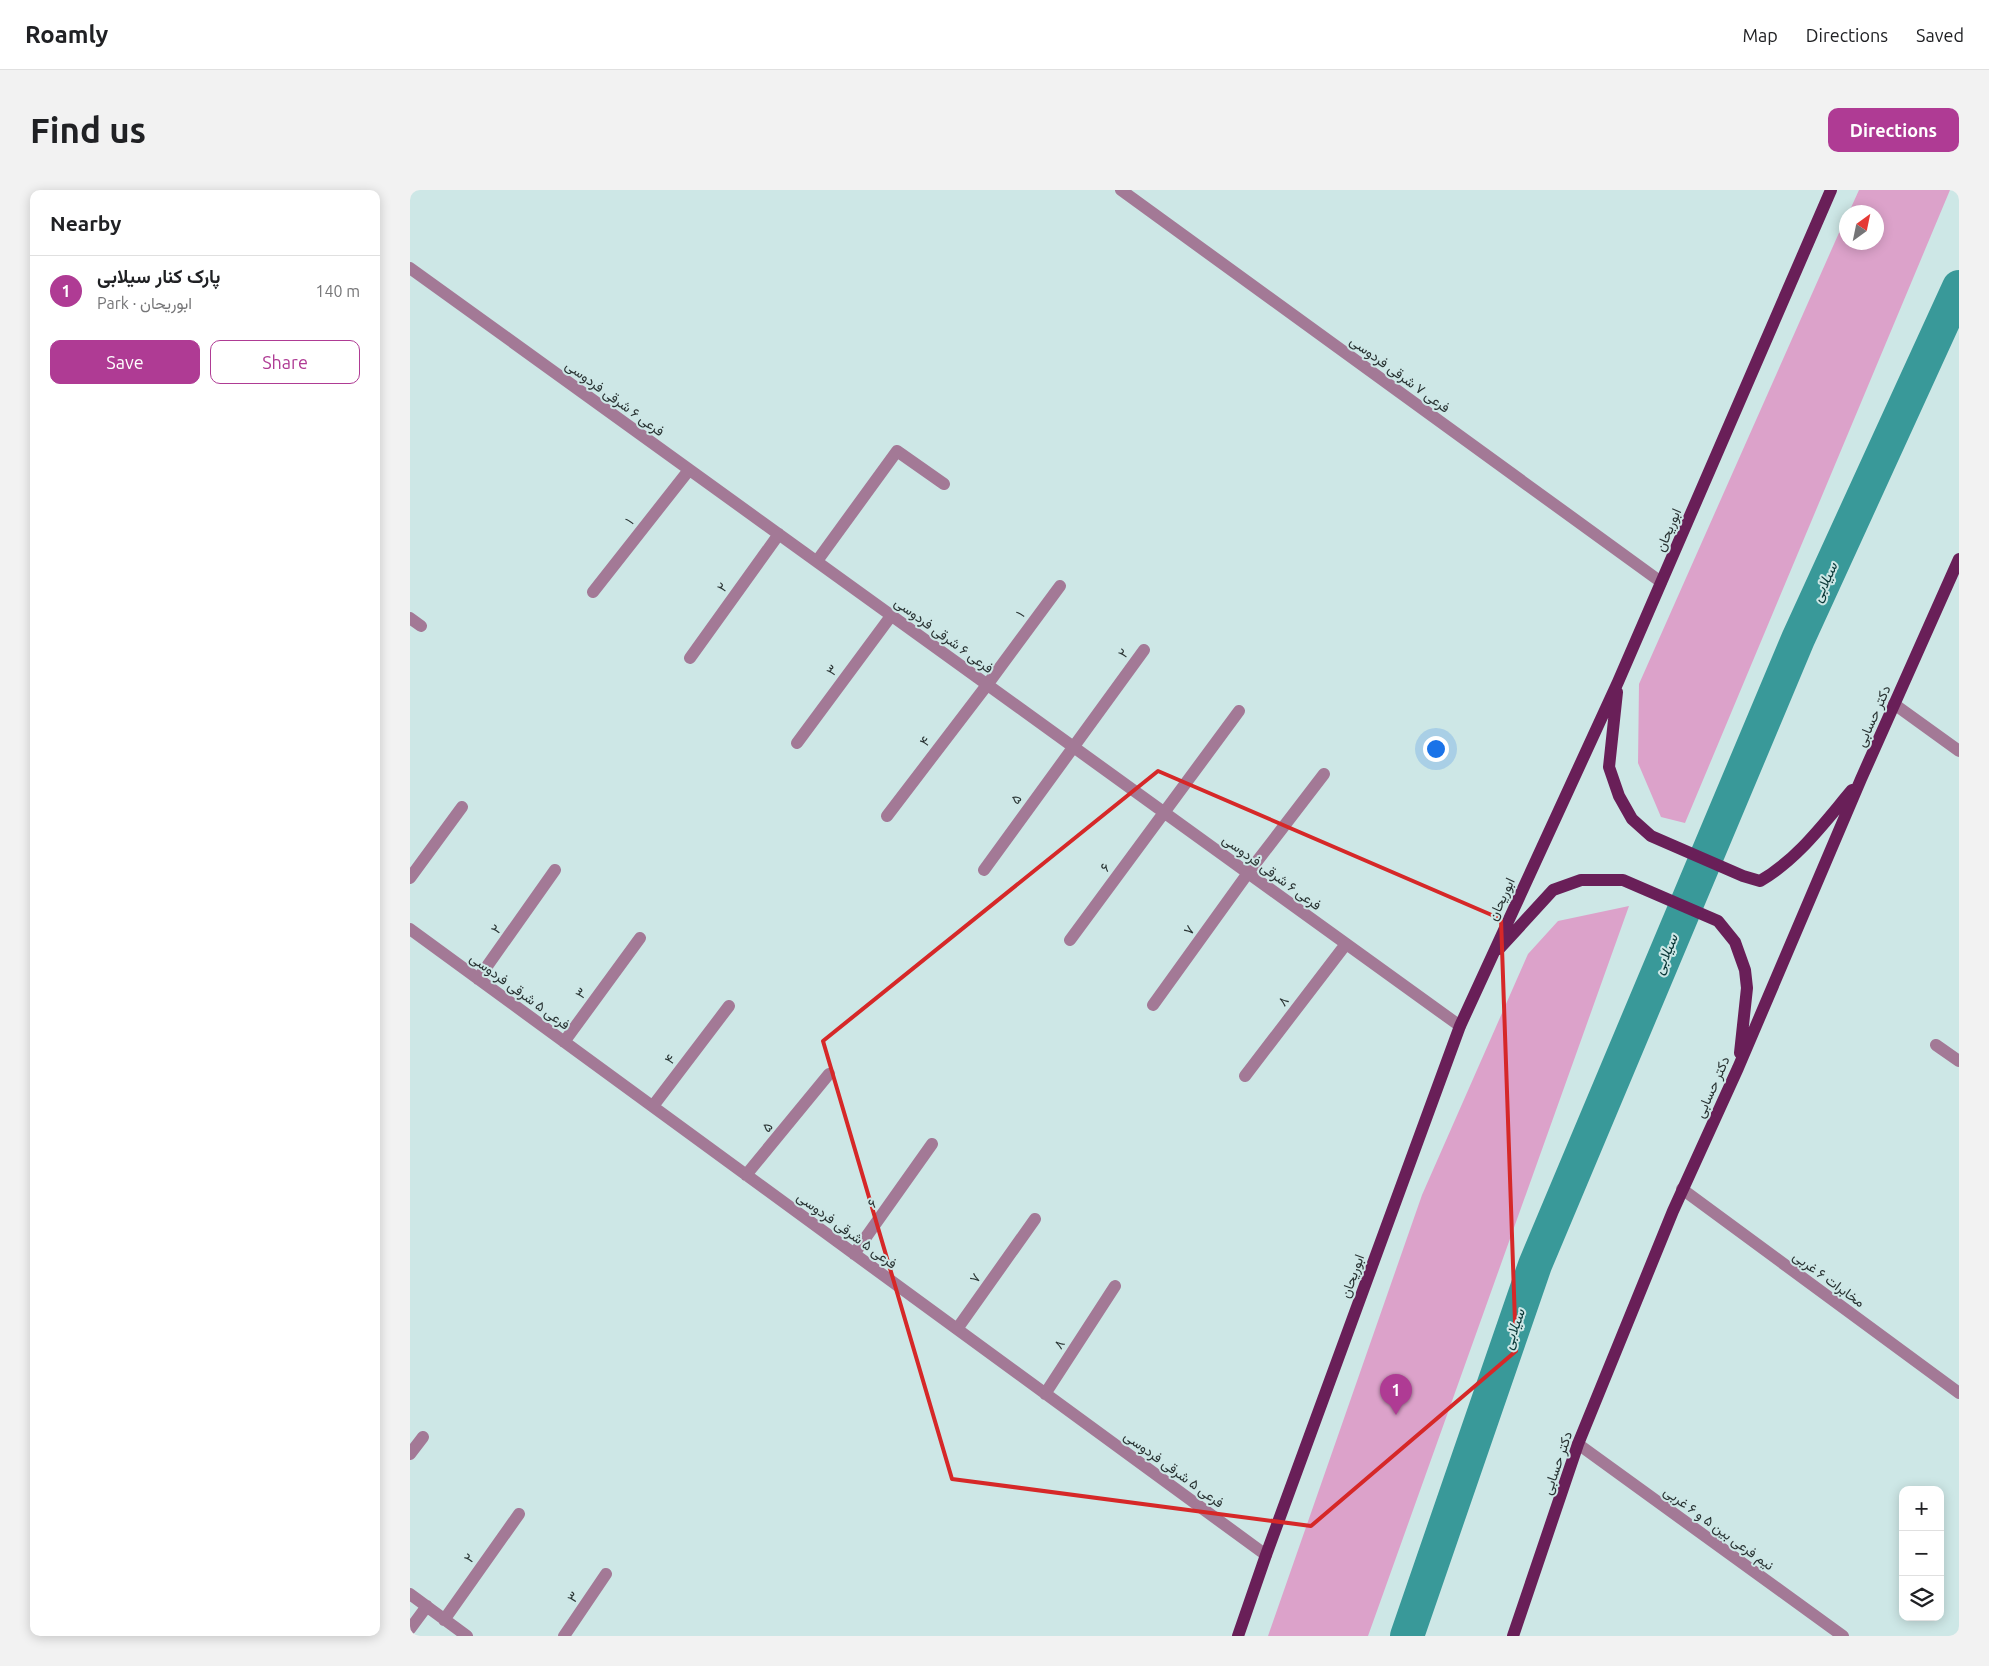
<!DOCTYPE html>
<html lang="en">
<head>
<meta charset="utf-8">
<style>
	body { margin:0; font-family:Ubuntu,Vazirmatn,sans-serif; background:#f2f2f2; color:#202124 }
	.controls { position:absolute; right:15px; bottom:15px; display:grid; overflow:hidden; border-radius:10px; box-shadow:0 2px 12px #0003 }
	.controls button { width:45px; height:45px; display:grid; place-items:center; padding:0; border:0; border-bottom:1px solid #e0e0e0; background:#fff; color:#202124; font:25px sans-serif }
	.compass { position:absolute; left:1429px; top:15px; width:45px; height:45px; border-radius:50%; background:#fff; box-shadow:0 2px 12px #0003; rotate:33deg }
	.you { position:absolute; left:1025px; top:558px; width:18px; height:18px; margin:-12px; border:4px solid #fff; border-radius:50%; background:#1a73e8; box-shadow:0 0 0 8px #1a73e833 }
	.badge { display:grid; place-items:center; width:32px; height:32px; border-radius:50%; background:#af3b94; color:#fff; font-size:16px; font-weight:700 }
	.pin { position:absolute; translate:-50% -41px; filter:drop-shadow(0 1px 2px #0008) }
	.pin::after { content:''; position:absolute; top:26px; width:18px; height:15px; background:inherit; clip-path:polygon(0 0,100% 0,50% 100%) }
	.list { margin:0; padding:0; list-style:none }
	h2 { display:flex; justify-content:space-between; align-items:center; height:65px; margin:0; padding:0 20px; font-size:21px }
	h2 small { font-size:16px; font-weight:400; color:#757577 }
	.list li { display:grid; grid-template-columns:32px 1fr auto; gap:15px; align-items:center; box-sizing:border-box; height:70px; padding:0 20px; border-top:1px solid #e0e0e0 }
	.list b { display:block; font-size:19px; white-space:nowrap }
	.list p { margin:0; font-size:16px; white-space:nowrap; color:#757577 }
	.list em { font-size:16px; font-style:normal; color:#757577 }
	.actions { display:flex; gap:10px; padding:15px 20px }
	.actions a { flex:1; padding:11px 0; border:1px solid #af3b94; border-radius:10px; text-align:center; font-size:18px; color:#af3b94 }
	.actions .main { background:#af3b94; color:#fff }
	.icon { flex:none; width:28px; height:28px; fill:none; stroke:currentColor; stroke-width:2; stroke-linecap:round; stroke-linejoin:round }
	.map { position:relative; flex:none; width:1549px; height:1446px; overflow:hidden; border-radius:10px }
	header { display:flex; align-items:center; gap:30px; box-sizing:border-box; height:70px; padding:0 25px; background:#fff; border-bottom:1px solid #e0e0e0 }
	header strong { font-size:24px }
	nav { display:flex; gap:28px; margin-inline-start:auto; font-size:18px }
	.intro { display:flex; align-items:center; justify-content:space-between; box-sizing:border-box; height:120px; padding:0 30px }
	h1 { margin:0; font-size:35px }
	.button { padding:12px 22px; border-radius:10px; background:#af3b94; color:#fff; font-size:18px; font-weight:700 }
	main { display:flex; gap:30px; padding:0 30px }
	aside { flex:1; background:#fff; border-radius:10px; box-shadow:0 2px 12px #0003 }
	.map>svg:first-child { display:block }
	.park { fill:#dca2ca }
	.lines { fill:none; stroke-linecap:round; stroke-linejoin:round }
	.canal { stroke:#399999; stroke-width:34 }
	.minor { stroke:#a37996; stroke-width:12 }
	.major { stroke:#691f58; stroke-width:12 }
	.marked { fill:none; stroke:#d62828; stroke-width:4; stroke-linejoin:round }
	.labels { text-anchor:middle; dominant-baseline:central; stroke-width:4; stroke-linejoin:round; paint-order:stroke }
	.street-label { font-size:14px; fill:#293333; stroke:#cde7e6 }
	.water-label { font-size:15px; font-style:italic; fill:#0a3737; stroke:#cde7e6 }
</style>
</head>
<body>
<header>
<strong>Roamly</strong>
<nav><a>Map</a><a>Directions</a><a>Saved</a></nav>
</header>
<div class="intro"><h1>Find us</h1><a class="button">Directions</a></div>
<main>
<aside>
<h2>Nearby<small></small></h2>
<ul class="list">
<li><span class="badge">1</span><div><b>پارک کنار سیلابی</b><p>Park · ابوریحان</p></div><em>140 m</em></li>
</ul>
<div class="actions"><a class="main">Save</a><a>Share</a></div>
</aside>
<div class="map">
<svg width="1549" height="1446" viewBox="0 0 1549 1446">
	<rect width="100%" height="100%" fill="#cde7e6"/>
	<path class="park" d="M1449,0h91l-265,633 -24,-6 -23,-54 1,-79 207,-467v25h30v-30h-27z
		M1219,716l-261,730h-100l154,-441 106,-241 30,-33z"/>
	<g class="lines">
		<path class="canal" d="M997,1446l128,-371 263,-626 161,-352"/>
		<path class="minor" d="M711,0l540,392
			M0,78l1050,758
			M407,371l80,-110 47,33
			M183,402l96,-122
			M0,428l11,8
			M280,468l89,-124
			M1484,514l65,47
			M387,553l94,-127
			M477,626l100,-131 73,-99
			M574,680l160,-220
			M0,688l52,-71
			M0,739l856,626
			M660,750l169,-229
			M68,789l77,-109
			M743,815l95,-132 76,-99
			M154,852l76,-104
			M1526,855l23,16
			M835,886l101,-132
			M243,916l76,-100
			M336,985l83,-101
			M1272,999l277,204
			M444,1064l78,-110
			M547,1139l78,-110
			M635,1204l70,-108
			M1168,1254l265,192
			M0,1264l13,-17
			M0,1404l57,42
			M34,1430l75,-106
			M0,1439l17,-23
			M154,1446l42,-62"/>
		<path class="major" d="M1207,502l-8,75 10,29 13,23 19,17 92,40 17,5c38,-22 64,-58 92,-91
			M1089,759l54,-59 28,-10h42l95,41 17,21 10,28 2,18 -7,65
			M828,1446l28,-81 194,-529 158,-344 213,-492
			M1103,1446l65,-192 95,-233 65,-143 123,-289 98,-220"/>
	</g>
	<path class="marked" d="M748,581l343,148 15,432 -205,175 -359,-47 -129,-438z"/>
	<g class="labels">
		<g class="street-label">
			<text transform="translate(990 184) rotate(36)">فرعی ۷ شرقی فردوسی</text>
			<text transform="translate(205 208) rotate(36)">فرعی ۶ شرقی فردوسی</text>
			<text transform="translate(219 331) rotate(-52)">۱</text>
			<text transform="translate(1258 340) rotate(-67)">ابوریحان</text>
			<text transform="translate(312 397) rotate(-54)">۲</text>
			<text transform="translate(610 424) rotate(-54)">۱</text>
			<text transform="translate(534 445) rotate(36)">فرعی ۶ شرقی فردوسی</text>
			<text transform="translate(713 463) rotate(-54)">۲</text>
			<text transform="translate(422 480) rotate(-54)">۳</text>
			<text transform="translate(1463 526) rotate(-66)">دکتر حسابی</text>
			<text transform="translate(515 551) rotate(-53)">۴</text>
			<text transform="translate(606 609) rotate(-54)">۵</text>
			<text transform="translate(695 677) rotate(-54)">۶</text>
			<text transform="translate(862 682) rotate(36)">فرعی ۶ شرقی فردوسی</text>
			<text transform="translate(1091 709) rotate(-65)">ابوریحان</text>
			<text transform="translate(86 739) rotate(-55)">۲</text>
			<text transform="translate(779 740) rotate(-54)">۷</text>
			<text transform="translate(110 801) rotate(36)">فرعی ۵ شرقی فردوسی</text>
			<text transform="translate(171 803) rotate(-54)">۳</text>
			<text transform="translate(873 811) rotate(-53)">۸</text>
			<text transform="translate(260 869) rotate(-53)">۴</text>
			<text transform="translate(1302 897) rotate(-66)">دکتر حسابی</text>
			<text transform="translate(357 937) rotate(-50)">۵</text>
			<text transform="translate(462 1013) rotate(-55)">۶</text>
			<text transform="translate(437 1040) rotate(36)">فرعی ۵ شرقی فردوسی</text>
			<text transform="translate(942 1086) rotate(-70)">ابوریحان</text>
			<text transform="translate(565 1088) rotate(-55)">۷</text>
			<text transform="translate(1419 1089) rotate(36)">مخابرات ۶ غربی</text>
			<text transform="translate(649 1154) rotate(-57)">۸</text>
			<text transform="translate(1147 1273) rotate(-71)">دکتر حسابی</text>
			<text transform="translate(764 1279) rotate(36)">فرعی ۵ شرقی فردوسی</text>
			<text transform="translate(1309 1338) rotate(36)">نیم فرعی بین ۵ و ۶ غربی</text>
			<text transform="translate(59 1368) rotate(-55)">۲</text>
			<text transform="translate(163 1407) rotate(-56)">۳</text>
		</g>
		<g class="water-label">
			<text transform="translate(1414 392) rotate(-65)">سیلابی</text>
			<text transform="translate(1255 764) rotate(-67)">سیلابی</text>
			<text transform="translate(1103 1139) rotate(-71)">سیلابی</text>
		</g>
	</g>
</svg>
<div class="controls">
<button>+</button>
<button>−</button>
<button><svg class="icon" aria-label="layers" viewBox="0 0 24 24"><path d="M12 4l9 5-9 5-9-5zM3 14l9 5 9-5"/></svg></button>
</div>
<svg class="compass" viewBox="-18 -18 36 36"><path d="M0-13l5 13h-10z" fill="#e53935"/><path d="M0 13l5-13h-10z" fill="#757577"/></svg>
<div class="you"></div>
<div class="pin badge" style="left:986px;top:1225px">1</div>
</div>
</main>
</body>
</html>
